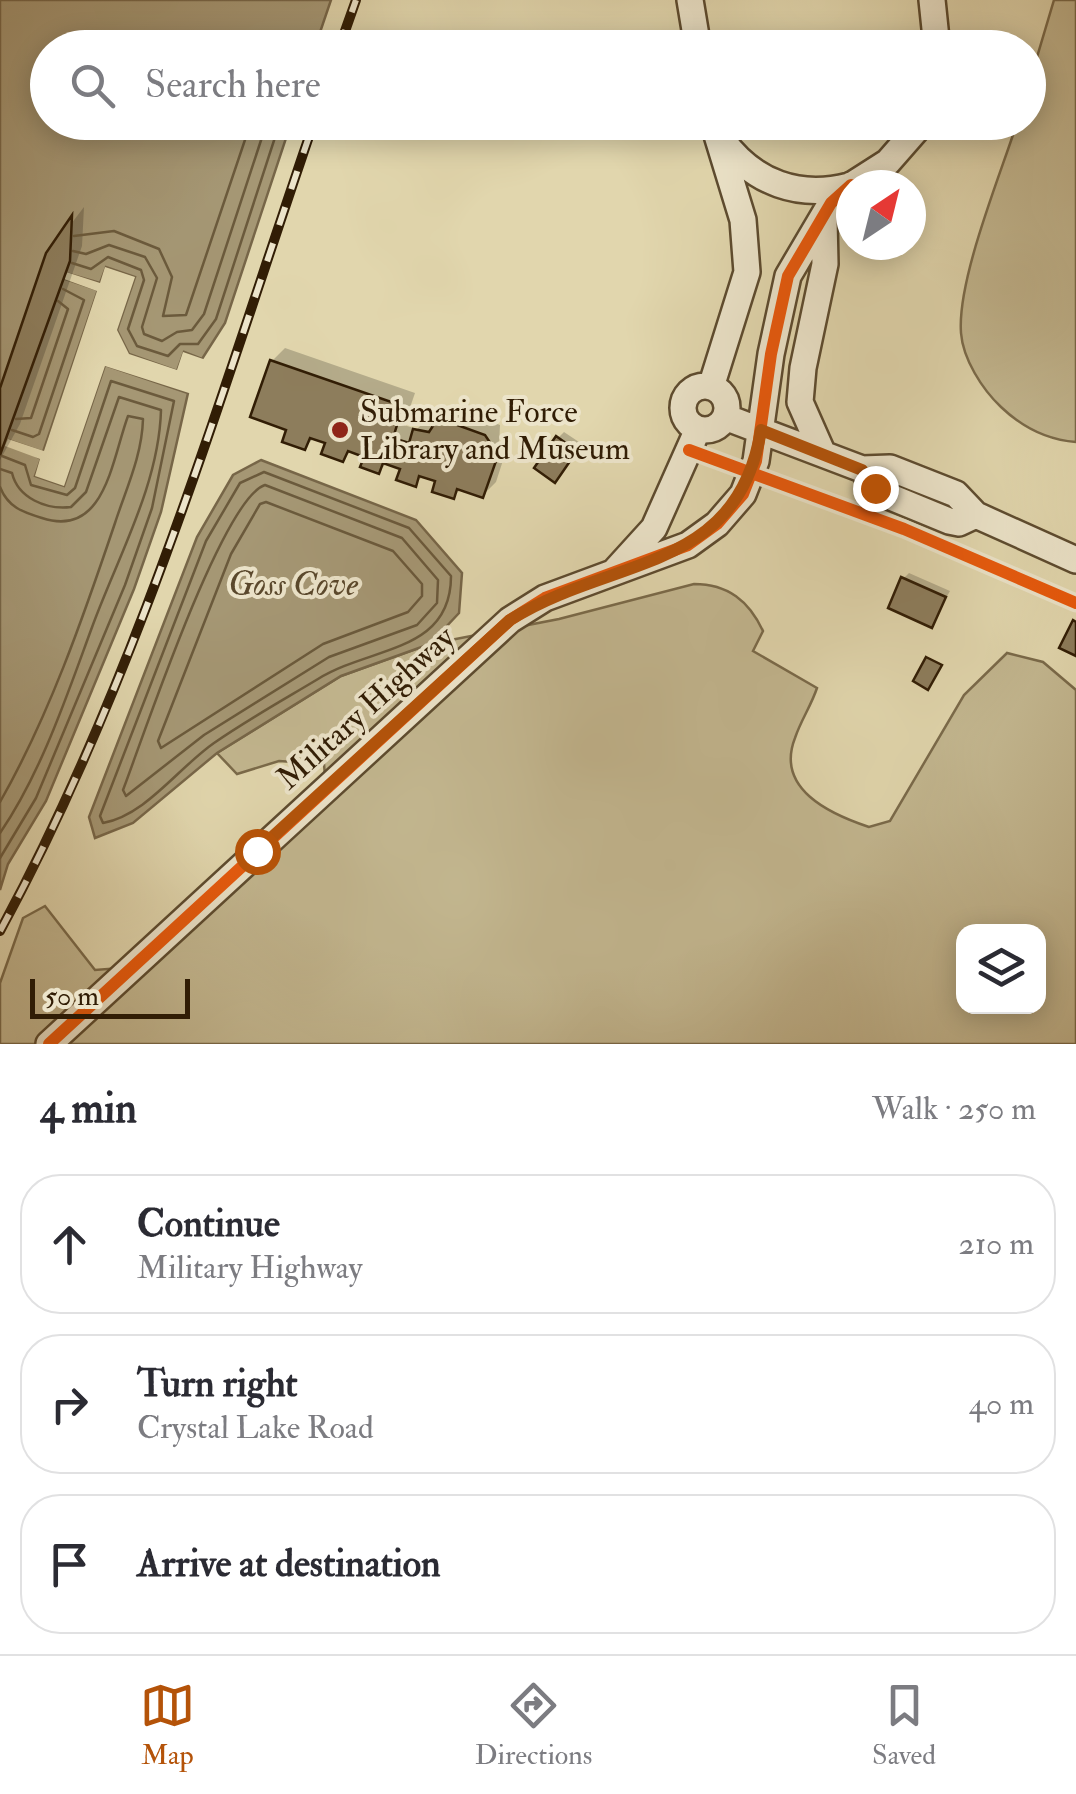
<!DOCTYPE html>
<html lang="en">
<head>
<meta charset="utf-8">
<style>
	body { margin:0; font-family:"IM FELL Double Pica",serif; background:#f2f2f3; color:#2b2b33 }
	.controls { position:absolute; right:30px; bottom:30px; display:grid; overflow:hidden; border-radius:20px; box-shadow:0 5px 25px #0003 }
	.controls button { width:90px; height:90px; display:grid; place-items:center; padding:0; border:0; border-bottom:2px solid #e1e1e2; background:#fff; color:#2b2b33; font:50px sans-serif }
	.compass { position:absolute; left:836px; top:170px; width:90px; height:90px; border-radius:50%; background:#fff; box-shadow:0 5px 25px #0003; rotate:35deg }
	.scale { position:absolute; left:30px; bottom:25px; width:160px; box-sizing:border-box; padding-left:10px; border:5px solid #311d05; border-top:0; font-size:28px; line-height:35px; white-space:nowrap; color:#311d05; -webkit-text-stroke:8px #ece4ca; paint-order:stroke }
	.stop { position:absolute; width:30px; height:30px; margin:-22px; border:8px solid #b45309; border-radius:50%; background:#fff }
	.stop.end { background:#b45309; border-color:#fff; box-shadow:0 2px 10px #0008 }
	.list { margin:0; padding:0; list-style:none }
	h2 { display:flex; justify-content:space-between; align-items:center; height:130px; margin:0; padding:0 40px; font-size:42px }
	h2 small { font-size:32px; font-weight:400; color:#7c7c81 }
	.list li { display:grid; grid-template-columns:65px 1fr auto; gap:30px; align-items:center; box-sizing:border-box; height:140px; margin:0 20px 20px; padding:0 20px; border:2px solid #e1e1e2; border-radius:40px }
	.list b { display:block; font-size:38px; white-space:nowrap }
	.list p { margin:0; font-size:32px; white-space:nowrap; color:#7c7c81 }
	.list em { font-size:32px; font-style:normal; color:#7c7c81 }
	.icon { flex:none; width:55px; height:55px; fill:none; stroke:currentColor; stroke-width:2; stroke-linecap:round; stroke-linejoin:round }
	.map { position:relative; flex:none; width:1076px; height:1044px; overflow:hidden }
	.search { position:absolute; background:#fff; box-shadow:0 5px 25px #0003; left:30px; right:30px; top:30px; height:110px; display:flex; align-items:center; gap:25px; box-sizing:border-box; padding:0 35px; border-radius:55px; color:#7c7c81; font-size:38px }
	.sheet { height:610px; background:#fff }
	nav { display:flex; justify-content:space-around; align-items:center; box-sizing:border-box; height:140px; border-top:2px solid #e1e1e2; background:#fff; font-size:28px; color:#7c7c81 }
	nav a { display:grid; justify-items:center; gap:5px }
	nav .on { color:#b45309 }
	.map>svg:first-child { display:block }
	.green { fill:#c3b790; stroke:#7a6a4a; stroke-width:2.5; fill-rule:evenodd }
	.water { fill:#a59774; stroke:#776648; stroke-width:2.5 }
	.pier { fill:#e1d6ad }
	.shadow { fill:#0003 }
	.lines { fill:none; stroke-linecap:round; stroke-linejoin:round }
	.shore { stroke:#6b5a3c; stroke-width:2.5 }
	.building { fill:#8d7d5c; stroke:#311d05; stroke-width:2.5 }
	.minor-casing { stroke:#5d4b2f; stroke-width:30 }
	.minor { stroke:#ece4ca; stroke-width:25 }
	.rail-casing { stroke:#311d05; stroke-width:10 }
	.rail { stroke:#ece4ca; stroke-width:6; stroke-dasharray:19; stroke-linecap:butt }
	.cycleway-casing { stroke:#ece4ca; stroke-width:19 }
	.cycleway { stroke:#e8590c; stroke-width:12 }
	.route { stroke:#b45309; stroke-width:12 }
	.poi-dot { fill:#8f2418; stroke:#ece4ca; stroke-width:4 }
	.labels { text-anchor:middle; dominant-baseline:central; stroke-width:8; stroke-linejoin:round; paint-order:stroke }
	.poi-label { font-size:32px; fill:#311d05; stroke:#ece4ca; text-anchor:start }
	.street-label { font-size:32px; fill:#311d05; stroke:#ece4ca }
	.water-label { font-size:35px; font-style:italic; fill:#5a482c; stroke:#ece4ca }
</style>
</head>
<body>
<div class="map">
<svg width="1076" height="1044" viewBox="0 0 1076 1044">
	<rect width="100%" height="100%" fill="#e1d6ad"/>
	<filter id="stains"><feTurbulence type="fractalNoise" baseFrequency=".002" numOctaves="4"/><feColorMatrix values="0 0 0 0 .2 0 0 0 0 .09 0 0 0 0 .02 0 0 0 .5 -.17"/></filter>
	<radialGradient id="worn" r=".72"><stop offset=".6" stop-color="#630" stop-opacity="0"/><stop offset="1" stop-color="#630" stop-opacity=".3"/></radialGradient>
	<path class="green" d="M1054,0h22v442c-29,-2 -54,-15 -75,-35 -19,-18 -38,-48 -40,-74 -4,-53 39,-157 56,-210l11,-1 1,-38z
		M694,584c34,0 55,17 69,47l-10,20 64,37c-6,18 -16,32 -22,50 -20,51 35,76 74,89l21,-6 74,-126 43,-42 36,9 33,28v354h-1076v-61l23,-65 22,-12 50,64 52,-4 180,-164 -3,-38 -45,-3 -42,13 -20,-21 124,-77 89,-32 129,-25zM964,932h74v74h-74z"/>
	<path class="water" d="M0,0h331l-16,47 -267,1v74l243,1 -66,200 -23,36 -18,-7 -7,19 -48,-17 -12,-24 18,-53 -29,-10 -6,16 -34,-10 -1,6 33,11 -55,162 -35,-12 33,19 -6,17 29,10 41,-121 83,28 -27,119 -27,77 -88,212 -38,63 -8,26z
		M261,460l155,60 46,53 -3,40 -29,31 -89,32 -124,77 -84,70 -38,15 -6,-21 108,-280 36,-62z"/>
	<path class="pier" d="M105,267l30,10 -18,53 12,24 48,16 6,-18 23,8 -4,4 -15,-5 -10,17 -52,-18 -13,-28 17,-50 -21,-7 -67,200 20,7 42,-119 86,28 3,5 -87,-28 -41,120 -29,-10 5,-17 -35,-13 3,-7 36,12 53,-160 -33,-12 2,-7 34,11z"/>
	<path class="shadow" d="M84,207l-2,39 -62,178 -20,36v-64l48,-142z
		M285,348l130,45 -11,32 13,4 12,-12h13l11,-11 47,19 -1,20 8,3 -11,34 -13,13 -21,-7 -9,9 -15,-18 -14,-4 -9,9 -12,-17 -15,-5 -9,9 -12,-16 -15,-5 -9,9 -15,-17 -13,-5 -10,10 -16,-19 -17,-67z
		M564,432l18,12 -21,30 -3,-36z
		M909,573l41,18 -19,34 -28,-46z"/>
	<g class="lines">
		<path class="shore" d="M74,236l40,-5 45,18 13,28 -9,39 23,-1 65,-193
			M73,251l13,3 23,-9 36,12 12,21 -15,49 2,7 18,7 15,-9 15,-2 12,-16 63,-192
			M72,263l19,6 17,-12 33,13 3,10 -16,49 9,17 31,10 12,-12h18l18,-25 64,-197
			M16,419l15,-1 37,-109 -10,-8
			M12,430l21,7 6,-3 45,-134 -21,-11
			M0,469l12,4c6,25 34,37 59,34l15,-15 33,-95 42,13c-2,76 -45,150 -70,220 -25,68 -50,143 -91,203
			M264,472l145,56 42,48c0,77 -80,70 -133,103 -35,21 -71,41 -104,64 -36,25 -68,72 -111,80l-3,-7 106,-275 34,-58z
			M265,485l137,53 36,42 -1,23 -20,22 -88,32 -125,78 -78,61 -3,-6c20,-52 99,-291 142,-305z
			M0,487c8,20 22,25 42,31 63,21 70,-59 86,-102l15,3c-1,37 -17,70 -28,104 -32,95 -66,193 -115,279
			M266,502l127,49 29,33v12l-14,16 -85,32 -162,104 -3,-7 73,-187 29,-50z
			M0,858l36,-60 89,-213 27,-77 22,-107 -63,-20 -36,107 -8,7 -36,-10 -6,-20 -23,-9"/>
	</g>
	<path class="building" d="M72,215l-2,46 -70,194v-67l46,-135z
		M855,245h40l-3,11z
		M270,360l133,46 -10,32 16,5 4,-14 16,3 9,-14 47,17 6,9 -4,14 9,3 -13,37 -26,-9 -3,10 -22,-7 3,-11 -16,-5 -3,11 -20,-7 4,-11 -17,-6 -4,11 -19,-7 4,-10 -16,-6 -5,11 -22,-8 4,-11 -15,-5 -5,12 -23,-8 4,-12 -36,-13z
		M556,436l21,15 -22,32 -21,-15z
		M901,577l45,20 -14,31 -44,-20z
		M1073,620l3,2v34l-17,-8z
		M926,657l16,8 -14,25 -15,-9z"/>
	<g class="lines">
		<defs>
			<path id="minor" d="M690,0l8,48
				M932,0l5,48
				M723,141c31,42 76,58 126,45
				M852,185l36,-23 35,-40
				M683 408a22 22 0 1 1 44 0a22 22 0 1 1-44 0Z
				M711,387l36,-115 -4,-52 -30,-98
				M725,417l137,52 28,-1 66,26 20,21 100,45
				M823,454l-23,-52 3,-34 22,-104 -1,-45
				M862,469l19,24 68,28 10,2 17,-8
				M614,572l40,-44 44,-99
				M49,1044l461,-424 35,-22 143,-53 29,-21 26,-30 13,-33 15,-107 17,-78 43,-73 20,-18"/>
		</defs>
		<use href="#minor" class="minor-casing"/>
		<use href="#minor" class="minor"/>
		<defs>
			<path id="rail" d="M339,48l17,-48
				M0,931c138,-254 220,-535 314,-809"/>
		</defs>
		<use href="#rail" class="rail-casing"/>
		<use href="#rail" class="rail"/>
		<defs>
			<path id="cycleway" d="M689,450l215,79 172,74
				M49,1044l461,-424 35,-22 143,-53 29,-21 26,-30 13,-33 15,-107 17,-78 43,-73 20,-18"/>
		</defs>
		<use href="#cycleway" class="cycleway-casing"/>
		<use href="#cycleway" class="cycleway"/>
	</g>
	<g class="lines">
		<path class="route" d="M257,851l253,-231c101,-64 228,-46 251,-190l101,40 13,18"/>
	</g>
	<circle class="poi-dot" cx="340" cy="430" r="10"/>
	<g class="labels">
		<g class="poi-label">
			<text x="360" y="412">Submarine Force<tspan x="360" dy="37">Library and Museum</tspan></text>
		</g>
		<g class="street-label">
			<text transform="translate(366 708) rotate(-42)">Military Highway</text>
		</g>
		<g class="water-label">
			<text x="293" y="584">Goss Cove</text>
		</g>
	</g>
	<rect width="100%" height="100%" filter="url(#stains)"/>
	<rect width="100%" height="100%" fill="url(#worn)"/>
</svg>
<div class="controls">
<button><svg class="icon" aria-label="layers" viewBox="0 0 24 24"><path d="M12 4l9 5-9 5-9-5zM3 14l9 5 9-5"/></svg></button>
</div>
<svg class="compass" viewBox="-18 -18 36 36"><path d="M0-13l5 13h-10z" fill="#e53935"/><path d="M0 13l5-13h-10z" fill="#7c7c81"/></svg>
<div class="scale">50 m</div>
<div class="stop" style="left:257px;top:851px"></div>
<div class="stop end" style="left:875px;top:488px"></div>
<div class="search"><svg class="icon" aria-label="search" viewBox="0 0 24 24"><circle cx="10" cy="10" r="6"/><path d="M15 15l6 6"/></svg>Search here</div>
</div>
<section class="sheet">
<h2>4 min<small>Walk · 250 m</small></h2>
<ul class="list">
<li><svg class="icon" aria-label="ahead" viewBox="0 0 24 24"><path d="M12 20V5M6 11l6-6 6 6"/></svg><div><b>Continue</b><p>Military Highway</p></div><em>210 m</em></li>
<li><svg class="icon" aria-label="right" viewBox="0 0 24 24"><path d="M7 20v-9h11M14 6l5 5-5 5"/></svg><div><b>Turn right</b><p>Crystal Lake Road</p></div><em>40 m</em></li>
<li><svg class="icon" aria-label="arrive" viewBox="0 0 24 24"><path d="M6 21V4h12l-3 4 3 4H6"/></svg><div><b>Arrive at destination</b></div></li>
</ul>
</section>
<nav>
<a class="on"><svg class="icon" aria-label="map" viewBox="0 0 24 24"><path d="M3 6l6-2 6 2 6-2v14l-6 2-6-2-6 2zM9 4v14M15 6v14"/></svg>Map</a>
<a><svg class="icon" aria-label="directions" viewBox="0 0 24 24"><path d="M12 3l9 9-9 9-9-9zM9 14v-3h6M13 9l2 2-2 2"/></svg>Directions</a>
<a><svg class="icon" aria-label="saved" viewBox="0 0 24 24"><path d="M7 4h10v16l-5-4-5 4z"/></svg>Saved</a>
</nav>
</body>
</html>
